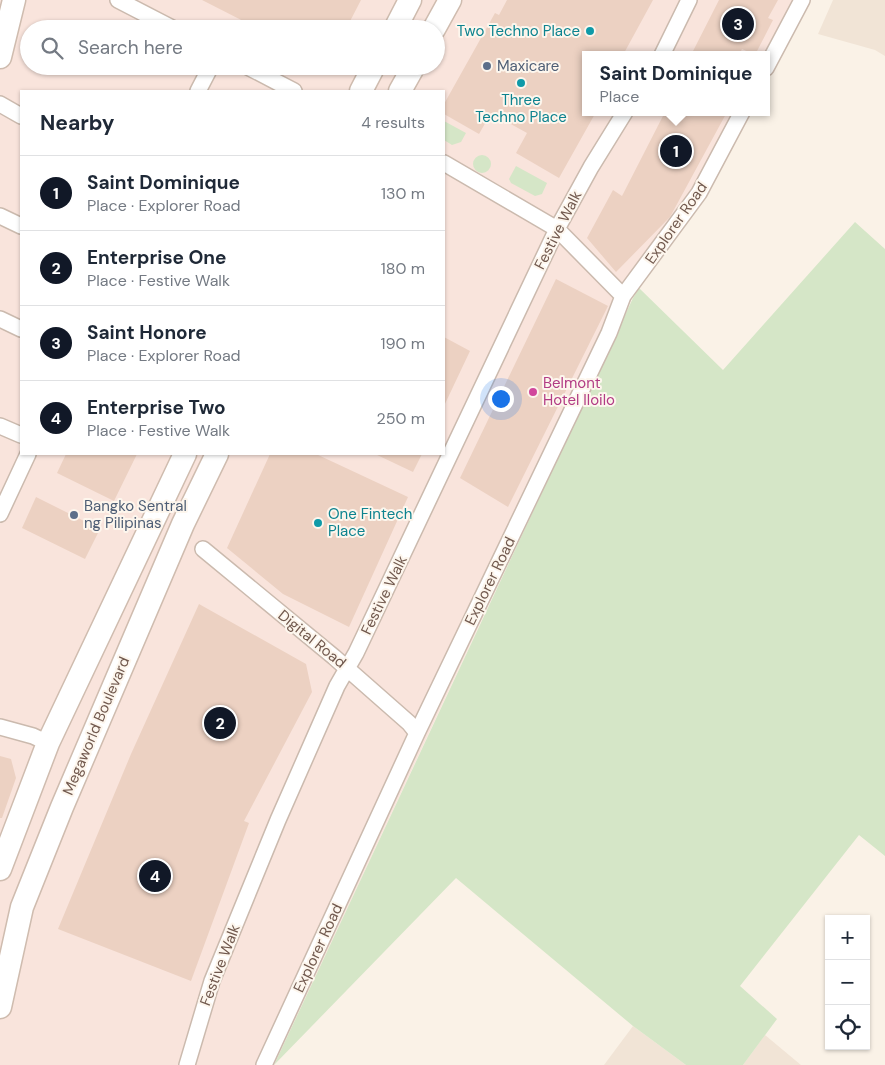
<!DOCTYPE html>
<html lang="en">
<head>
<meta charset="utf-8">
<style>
	body { margin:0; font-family:"DM Sans",sans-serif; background:#f6f6f7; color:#1f2937 }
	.controls { position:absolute; right:15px; bottom:15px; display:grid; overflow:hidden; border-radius:0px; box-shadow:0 1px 4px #0004 }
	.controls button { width:45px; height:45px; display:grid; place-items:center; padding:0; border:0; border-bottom:1px solid #e0e1e3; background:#fff; color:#1f2937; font:25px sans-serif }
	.you { position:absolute; left:500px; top:398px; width:18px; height:18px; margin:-12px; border:4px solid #fff; border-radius:50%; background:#1a73e8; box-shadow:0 0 0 8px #1a73e833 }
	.badge { display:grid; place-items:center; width:32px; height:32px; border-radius:50%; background:#111827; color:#fff; font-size:16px; font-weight:700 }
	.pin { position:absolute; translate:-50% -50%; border:2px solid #fff; box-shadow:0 1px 5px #0006 }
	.popup { position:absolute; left:582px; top:51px; width:188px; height:65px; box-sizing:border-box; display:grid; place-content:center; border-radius:0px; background:#fff; filter:drop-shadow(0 1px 4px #0005); font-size:16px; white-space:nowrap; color:#747a83 }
	.popup b { font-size:19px; color:#1f2937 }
	.popup::after { content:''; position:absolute; left:50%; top:100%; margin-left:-10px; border:10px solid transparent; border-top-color:#fff }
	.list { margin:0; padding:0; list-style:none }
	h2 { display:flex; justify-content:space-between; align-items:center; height:65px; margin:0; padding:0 20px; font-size:21px }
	h2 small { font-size:16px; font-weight:400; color:#747a83 }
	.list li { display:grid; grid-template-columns:32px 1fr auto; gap:15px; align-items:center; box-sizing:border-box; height:75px; padding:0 20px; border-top:1px solid #e0e1e3 }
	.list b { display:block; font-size:19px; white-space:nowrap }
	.list p { margin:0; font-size:16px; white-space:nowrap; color:#747a83 }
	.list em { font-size:16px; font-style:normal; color:#747a83 }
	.icon { flex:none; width:28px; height:28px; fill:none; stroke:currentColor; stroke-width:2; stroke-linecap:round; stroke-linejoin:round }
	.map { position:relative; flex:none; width:885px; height:1065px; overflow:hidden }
	.search { position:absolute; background:#fff; box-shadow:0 1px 4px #0004; left:20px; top:20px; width:425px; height:55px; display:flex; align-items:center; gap:12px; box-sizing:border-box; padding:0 18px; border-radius:28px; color:#747a83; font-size:19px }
	.panel { position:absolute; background:#fff; box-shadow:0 1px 4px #0004; left:20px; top:90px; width:425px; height:365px; border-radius:0px }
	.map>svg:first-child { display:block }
	.residential { fill:#f1e4d6 }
	.commercial { fill:#f9e4dc; fill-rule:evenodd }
	.green { fill:#d5e6c7 }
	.building { fill:#ecd1c2 }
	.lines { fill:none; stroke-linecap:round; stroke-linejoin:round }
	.street-casing { stroke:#cbbaae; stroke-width:18 }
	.secondary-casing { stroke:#cfbcaf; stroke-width:25 }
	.street { stroke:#fff; stroke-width:15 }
	.secondary { stroke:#fff; stroke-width:22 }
	.culture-dot { fill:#0f9aa8; stroke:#fdf6ed; stroke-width:2 }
	.service-dot { fill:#5c6f8a; stroke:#fdf6ed; stroke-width:2 }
	.hotel-dot { fill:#d1479c; stroke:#fdf6ed; stroke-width:2 }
	.labels { text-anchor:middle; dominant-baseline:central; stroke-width:4; stroke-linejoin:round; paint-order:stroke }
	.culture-label { font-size:15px; fill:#0d838f; stroke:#fdf6ed; text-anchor:end }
	.service-label { font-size:15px; fill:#4e5e75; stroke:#fdf6ed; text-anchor:start }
	.street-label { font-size:15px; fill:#71594e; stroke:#fdf6ed }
	.hotel-label { font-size:15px; fill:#b23c85; stroke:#fdf6ed; text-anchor:start }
</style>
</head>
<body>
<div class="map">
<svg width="885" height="1065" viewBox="0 0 885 1065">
	<rect width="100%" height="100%" fill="#faf2e7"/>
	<path class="residential" d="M833,0h52v56l-10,-6 -57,-16z
		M633,1026l53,39h-82z
		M765,1035l36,30h-58z"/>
	<path class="commercial" d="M0,0h809l-43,81v-26h-180v57h163l-43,82 -74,104 -358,767h-274zM29,29h407v37h-407zM21,91h423v363h-423z"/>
	<path class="green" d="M444,121l22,12 -5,9 -9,3 -8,-5z
		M473 164a9 9 0 1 1 18 0a9 9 0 1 1-18 0Z
		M516,166l31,17 -5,11 -7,2 -24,-13 -2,-4z
		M855,222l30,27v607l-26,-21 -119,151 37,33 -34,46h-57l-53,-39 -177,-148 -182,187 359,-767 6,-10 84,82z"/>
	<path class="building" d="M202,0h159l-15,29h-87z
		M507,0h146l-30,55h-37v57h10l-37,66 -43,-25 11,-20 -36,-20 -12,21 -35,-20v-10l51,-91 4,2z
		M719,0h59l-10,18 5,2 -18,35 -13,-6 -3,6h-48z
		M665,112h62l-57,105 -54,55 -29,-34 26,-48 9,6z
		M556,279l52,27 -100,201 -48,-29z
		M444,337l26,14 -26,55z
		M66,454h71l-23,47 -57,-28z
		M270,454h46l92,43 -59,130 -66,-33 -56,-46z
		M375,454h47l-9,18z
		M36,497l64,32 -15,30 -63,-31z
		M199,604l107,60 6,28 -68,129 5,2 -58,158 -133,-52 73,-175z
		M0,756l11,3 5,19 -14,40h-2z"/>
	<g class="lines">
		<defs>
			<path id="street" d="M118,0l56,29
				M662,55l27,-55
				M246,66l48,25
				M766,68l36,-68
				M198,91l13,-25
				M0,104l21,12
				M444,163l113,66 66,67
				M0,216l21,10
				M0,319l21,10
				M0,426l21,9
				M0,514l28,-60
				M203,549l131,108 75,66 8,10
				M0,727l33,9 15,7
				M187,1065l25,-84 66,-161 59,-134 19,-33 201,-424 34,-62 34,-55
				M264,1065l153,-332 192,-400 14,-37 76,-103 43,-81"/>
			<path id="secondary" d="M395,29l15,-29
				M434,29l16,-29
				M0,57l14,-57
				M361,91l13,-25
				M400,91l14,-25
				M0,869l48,-126 137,-289
				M0,1007l22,-100 40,-100 121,-283 34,-70"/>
		</defs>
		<use href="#street" class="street-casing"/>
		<use href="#secondary" class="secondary-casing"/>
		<use href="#street" class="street"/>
		<use href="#secondary" class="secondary"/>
	</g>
	<g class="culture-dot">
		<circle cx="590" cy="31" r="5"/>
		<circle cx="521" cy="83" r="5"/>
		<circle cx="318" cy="523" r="5"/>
	</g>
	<g class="service-dot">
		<circle cx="487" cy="66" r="5"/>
		<circle cx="74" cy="515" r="5"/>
	</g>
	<circle class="hotel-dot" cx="533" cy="392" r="5"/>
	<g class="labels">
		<g class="culture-label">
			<text x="580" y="31">Two Techno Place</text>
			<text x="521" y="100" text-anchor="middle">Three<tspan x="521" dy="17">Techno Place</tspan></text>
			<text x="328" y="514" text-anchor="start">One Fintech<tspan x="328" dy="17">Place</tspan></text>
		</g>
		<g class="service-label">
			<text x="497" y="66">Maxicare</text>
			<text x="84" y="506">Bangko Sentral<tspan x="84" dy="17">ng Pilipinas</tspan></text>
		</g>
		<g class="street-label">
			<text transform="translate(676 223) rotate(-55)">Explorer Road</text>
			<text transform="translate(558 230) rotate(-63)">Festive Walk</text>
			<text transform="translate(490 581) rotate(-64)">Explorer Road</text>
			<text transform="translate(384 595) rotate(-64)">Festive Walk</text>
			<text transform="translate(312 639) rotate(39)">Digital Road</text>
			<text transform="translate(96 726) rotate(-67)">Megaworld Boulevard</text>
			<text transform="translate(318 948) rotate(-65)">Explorer Road</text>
			<text transform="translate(220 965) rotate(-69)">Festive Walk</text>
		</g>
		<g class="hotel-label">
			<text x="543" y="383">Belmont<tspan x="543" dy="17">Hotel Iloilo</tspan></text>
		</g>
	</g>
</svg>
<div class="controls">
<button>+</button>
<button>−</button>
<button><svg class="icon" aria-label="locate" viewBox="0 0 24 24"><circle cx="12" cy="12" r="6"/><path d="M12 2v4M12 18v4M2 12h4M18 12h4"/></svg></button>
</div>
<div class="you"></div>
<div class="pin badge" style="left:676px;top:151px">1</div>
<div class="popup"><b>Saint Dominique</b>Place</div>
<div class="pin badge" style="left:220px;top:723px">2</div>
<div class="pin badge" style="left:738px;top:24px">3</div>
<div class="pin badge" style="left:155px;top:876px">4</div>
<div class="search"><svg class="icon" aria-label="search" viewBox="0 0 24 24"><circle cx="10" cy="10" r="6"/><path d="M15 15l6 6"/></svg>Search here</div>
<section class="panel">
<h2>Nearby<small>4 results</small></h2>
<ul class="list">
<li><span class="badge">1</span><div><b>Saint Dominique</b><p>Place · Explorer Road</p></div><em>130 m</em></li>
<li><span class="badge">2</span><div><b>Enterprise One</b><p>Place · Festive Walk</p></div><em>180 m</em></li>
<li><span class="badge">3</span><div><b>Saint Honore</b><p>Place · Explorer Road</p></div><em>190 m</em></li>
<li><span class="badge">4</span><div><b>Enterprise Two</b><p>Place · Festive Walk</p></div><em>250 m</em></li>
</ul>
</section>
</div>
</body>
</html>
